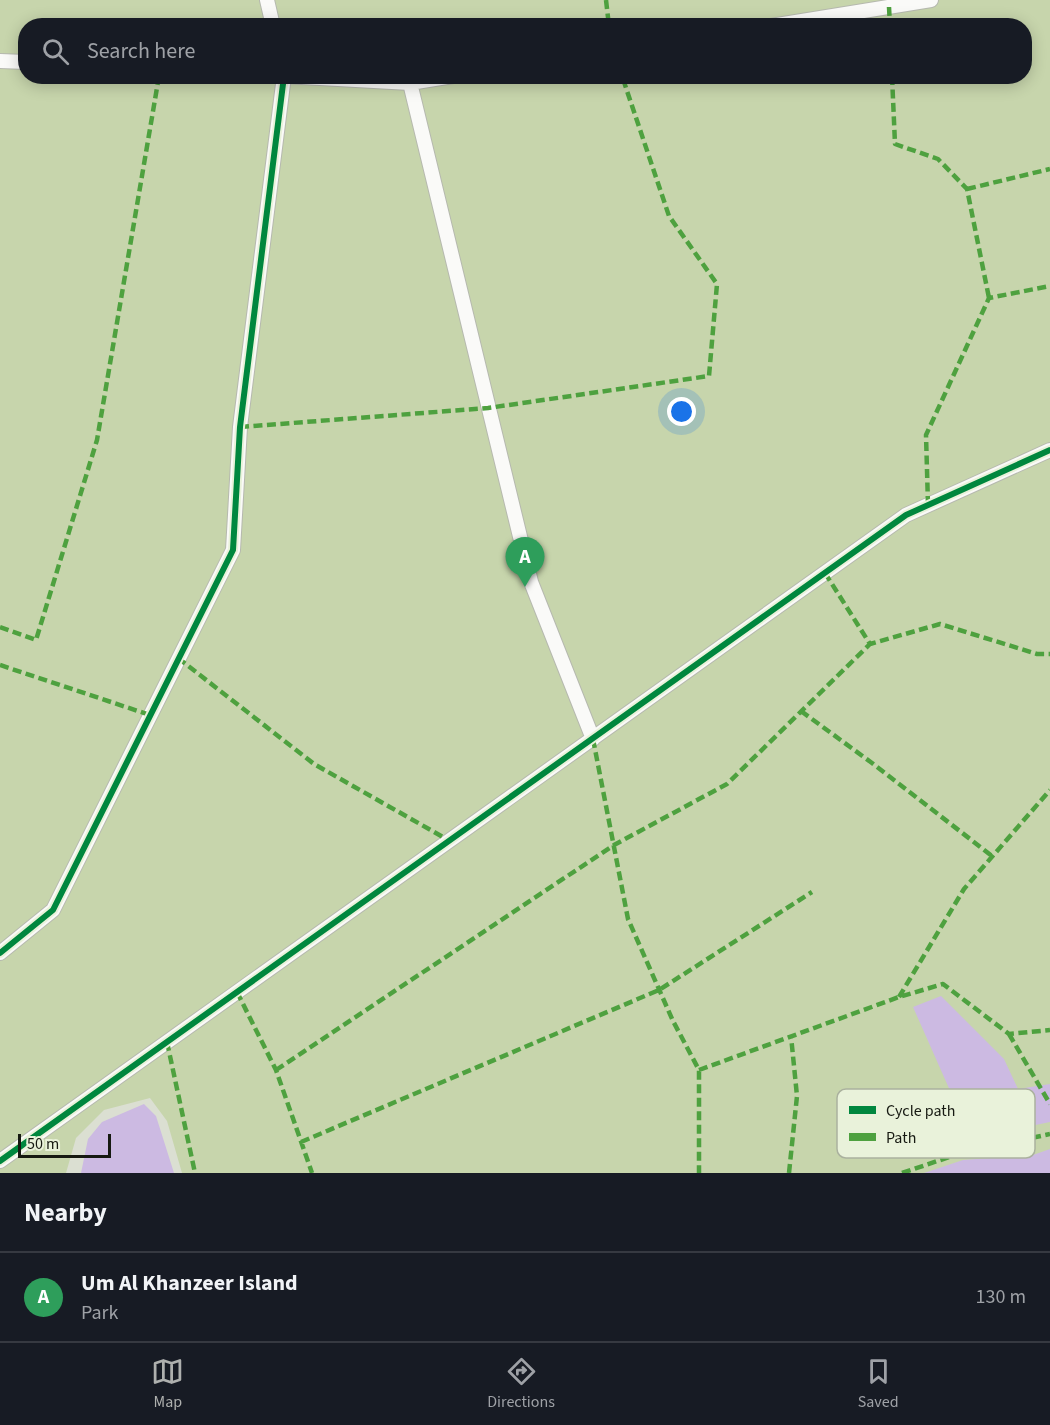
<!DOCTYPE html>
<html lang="en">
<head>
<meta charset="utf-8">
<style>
	body { margin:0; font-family:"Source Sans 3",sans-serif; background:#242831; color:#f1f3f6 }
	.scale { position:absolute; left:18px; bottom:15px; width:93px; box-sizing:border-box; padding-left:6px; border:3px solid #161911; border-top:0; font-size:16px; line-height:21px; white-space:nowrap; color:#161911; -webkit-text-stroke:4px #e9f2da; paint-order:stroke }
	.you { position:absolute; left:682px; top:412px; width:21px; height:21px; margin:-15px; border:4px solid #fff; border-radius:50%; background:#1a73e8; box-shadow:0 0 0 9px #1a73e833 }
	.badge { display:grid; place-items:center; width:39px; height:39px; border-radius:50%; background:#aeb0ae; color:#fff; font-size:20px; font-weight:700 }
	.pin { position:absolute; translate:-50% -50px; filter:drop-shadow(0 2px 3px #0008) }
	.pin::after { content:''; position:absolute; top:32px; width:21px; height:18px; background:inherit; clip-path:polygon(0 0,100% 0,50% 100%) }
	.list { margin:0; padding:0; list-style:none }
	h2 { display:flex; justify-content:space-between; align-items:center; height:78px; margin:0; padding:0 24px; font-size:26px }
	h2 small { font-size:20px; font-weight:400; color:#9ea1a6 }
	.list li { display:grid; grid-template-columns:39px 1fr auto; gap:18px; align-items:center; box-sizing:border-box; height:90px; padding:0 24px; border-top:2px solid #363941 }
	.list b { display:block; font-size:22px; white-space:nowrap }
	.list p { margin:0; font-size:20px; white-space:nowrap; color:#9ea1a6 }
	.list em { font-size:20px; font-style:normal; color:#9ea1a6 }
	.icon { flex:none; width:33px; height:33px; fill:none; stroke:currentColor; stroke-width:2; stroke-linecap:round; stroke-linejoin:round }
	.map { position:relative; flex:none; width:1050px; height:1173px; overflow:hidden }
	.search { position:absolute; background:#171b24; box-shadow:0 3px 15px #0003; left:18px; right:18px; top:18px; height:66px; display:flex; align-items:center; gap:15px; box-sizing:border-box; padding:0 21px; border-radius:24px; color:#9ea1a6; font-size:22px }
	.sheet { height:168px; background:#171b24 }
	nav { display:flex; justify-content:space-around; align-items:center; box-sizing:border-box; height:84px; border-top:2px solid #363941; background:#171b24; font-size:16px; color:#9ea1a6 }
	nav a { display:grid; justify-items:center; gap:3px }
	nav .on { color:#aeb0ae }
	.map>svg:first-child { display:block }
	.green { fill:#c7d5ac; fill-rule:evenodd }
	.water { fill:#ccbae2 }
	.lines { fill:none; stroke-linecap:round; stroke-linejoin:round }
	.street-casing { stroke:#b6b9af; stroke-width:16 }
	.street { stroke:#fafaf8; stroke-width:14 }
	.quiet { stroke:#4ea13f; stroke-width:4.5; stroke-dasharray:9 4.5; stroke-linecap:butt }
	.cycleway-casing { stroke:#e9f2da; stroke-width:10 }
	.cycleway { stroke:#00873e; stroke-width:6 }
	.key { fill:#e9f2da; stroke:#aab19e; stroke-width:1.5 }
	.key-label { font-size:16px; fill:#161911 }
</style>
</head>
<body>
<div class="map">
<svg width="1050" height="1173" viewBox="0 0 1050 1173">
	<rect width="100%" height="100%" fill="#dbdfd2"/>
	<path class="green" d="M0,0h1050v1173h-868l-15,-52 -17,-23 -46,12 -28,28 -10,35h-66zM26,26h998v50h-998z"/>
	<path class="water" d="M941,996l63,63 14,30 32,-5v38l-79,16 -58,-131z
		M144,1104l12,12 18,57h-93l7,-34 14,-17z
		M1050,1149v24h-126l39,-13 70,-5z"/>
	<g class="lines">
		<defs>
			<path id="street" d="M267,0l6,26
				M771,26l160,-26
				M0,61l26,1
				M284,76l126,7 43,-7
				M410,83l121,499 62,157
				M0,953l53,-43 180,-360 7,-123 44,-351
				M0,1161l906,-646 144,-65"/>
		</defs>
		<use href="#street" class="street-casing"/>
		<use href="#street" class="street"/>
		<path class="quiet" d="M606,0l3,26
			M889,7l1,19
			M892,76l3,68 43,15 29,30 22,109
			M967,189l83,-20
			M240,427l248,-19 221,-32 8,-92 -48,-68 -47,-140
			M928,505l-2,-70 63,-137 61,-12
			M825,573l45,71 70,-20 97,30h13
			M0,627l36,13 61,-200 62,-364
			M178,658l136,106 136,77
			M0,665l150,50
			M801,711l71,52 120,93
			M593,739l35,180 45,102 26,49v103
			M237,992l39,78 36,103
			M899,997l65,-108 86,-99
			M1009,1034l41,70
			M167,1042l28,131
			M276,1070l338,-225 113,-61 143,-140
			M699,1070l200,-73 44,-13 66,50 41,-4
			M301,1142l358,-152 153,-98
			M789,1173l8,-77 -6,-60
			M902,1173l59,-20 89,-19"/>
		<defs>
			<path id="cycleway" d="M0,953l53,-43 180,-360 7,-123 44,-351
				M0,1161l906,-646 144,-65"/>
		</defs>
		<use href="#cycleway" class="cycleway-casing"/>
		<use href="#cycleway" class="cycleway"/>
	</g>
	<rect x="837" y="1089" width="198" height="69" rx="9" class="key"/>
	<rect x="849" y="1106" width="27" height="8" fill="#00873e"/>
	<rect x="849" y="1133" width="27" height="8" fill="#4ea13f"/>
	<g class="key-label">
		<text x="886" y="1116">Cycle path</text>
		<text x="886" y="1143">Path</text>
	</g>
</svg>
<div class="scale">50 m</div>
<div class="you"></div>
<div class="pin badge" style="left:525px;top:587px;background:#2e9e5b">A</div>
<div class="search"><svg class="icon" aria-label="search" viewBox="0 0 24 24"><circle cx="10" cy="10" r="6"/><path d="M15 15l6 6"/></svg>Search here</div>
</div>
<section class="sheet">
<h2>Nearby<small></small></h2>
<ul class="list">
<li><span class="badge" style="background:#2e9e5b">A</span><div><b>Um Al Khanzeer Island</b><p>Park</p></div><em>130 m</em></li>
</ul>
</section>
<nav>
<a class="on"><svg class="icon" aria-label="map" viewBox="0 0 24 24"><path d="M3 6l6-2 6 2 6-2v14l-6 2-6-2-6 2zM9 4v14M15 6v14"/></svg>Map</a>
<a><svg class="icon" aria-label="directions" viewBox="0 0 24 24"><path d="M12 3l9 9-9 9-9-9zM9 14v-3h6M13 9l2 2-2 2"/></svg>Directions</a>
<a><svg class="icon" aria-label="saved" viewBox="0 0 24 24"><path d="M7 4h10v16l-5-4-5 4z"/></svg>Saved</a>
</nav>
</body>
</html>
